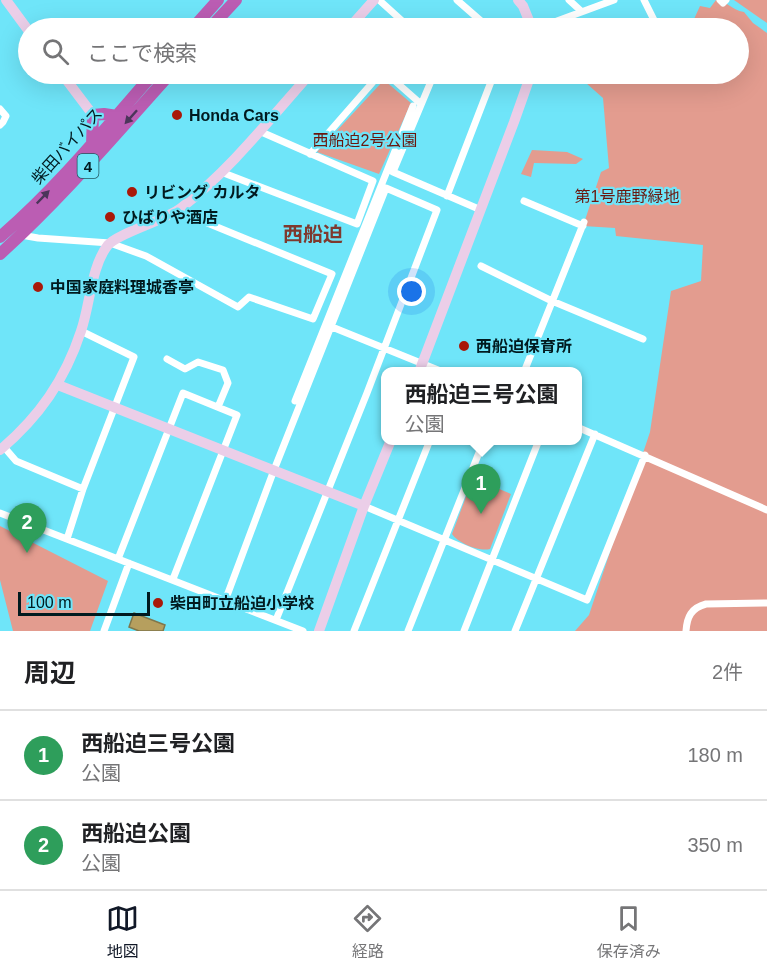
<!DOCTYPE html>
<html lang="ja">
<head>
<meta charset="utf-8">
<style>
	body { margin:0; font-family:Helvetica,"Noto Sans JP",sans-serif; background:#f6f6f6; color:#202124 }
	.scale { position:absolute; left:18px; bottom:15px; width:132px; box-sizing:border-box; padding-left:6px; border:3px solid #011a1f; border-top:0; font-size:16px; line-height:21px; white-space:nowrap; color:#011a1f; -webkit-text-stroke:4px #6fe5f9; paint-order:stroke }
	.you { position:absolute; left:412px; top:292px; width:21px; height:21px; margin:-15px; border:4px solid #fff; border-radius:50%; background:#1a73e8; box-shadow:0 0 0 9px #1a73e833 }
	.badge { display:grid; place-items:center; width:39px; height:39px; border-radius:50%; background:#111827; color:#fff; font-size:20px; font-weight:700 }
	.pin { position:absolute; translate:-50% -50px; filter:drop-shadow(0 2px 3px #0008) }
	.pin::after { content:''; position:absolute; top:32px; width:21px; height:18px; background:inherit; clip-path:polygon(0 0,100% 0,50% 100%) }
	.popup { position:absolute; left:381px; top:367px; width:201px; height:78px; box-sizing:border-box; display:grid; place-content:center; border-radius:12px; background:#fff; filter:drop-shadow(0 2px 4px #0005); font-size:20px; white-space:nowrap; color:#757577 }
	.popup b { font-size:22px; color:#202124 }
	.popup::after { content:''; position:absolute; left:50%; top:100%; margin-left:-12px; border:12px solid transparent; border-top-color:#fff }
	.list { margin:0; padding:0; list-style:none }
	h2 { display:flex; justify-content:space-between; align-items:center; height:78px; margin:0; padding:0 24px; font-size:26px }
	h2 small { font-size:20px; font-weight:400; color:#757577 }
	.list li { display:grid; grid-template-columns:39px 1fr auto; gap:18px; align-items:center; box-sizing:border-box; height:90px; padding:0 24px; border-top:2px solid #e0e0e0 }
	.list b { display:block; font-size:22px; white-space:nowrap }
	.list p { margin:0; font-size:20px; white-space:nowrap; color:#757577 }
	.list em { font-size:20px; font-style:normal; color:#757577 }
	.icon { flex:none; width:33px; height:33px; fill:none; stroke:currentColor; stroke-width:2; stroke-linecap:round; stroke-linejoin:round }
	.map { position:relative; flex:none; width:767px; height:631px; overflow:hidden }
	.search { position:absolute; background:#fff; box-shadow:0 6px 24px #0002; left:18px; right:18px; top:18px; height:66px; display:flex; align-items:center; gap:15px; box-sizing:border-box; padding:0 21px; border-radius:33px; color:#757577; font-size:22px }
	.sheet { height:258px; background:#fff }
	nav { display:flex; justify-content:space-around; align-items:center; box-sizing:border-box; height:84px; border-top:2px solid #e0e0e0; background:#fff; font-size:16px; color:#757577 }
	nav a { display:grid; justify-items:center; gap:3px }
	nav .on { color:#111827 }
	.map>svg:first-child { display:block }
	.green { fill:#e39c8f }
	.water { fill:#b69f5e; stroke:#80774b; stroke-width:1.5 }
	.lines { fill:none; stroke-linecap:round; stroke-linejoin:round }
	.street { stroke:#fff; stroke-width:7 }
	.secondary { stroke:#ebcee8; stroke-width:10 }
	.highway { stroke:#bb5db3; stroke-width:12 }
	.oneway { fill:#4b355a }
	.poi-dot { fill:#a91809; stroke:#6fe5f9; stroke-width:2 }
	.labels { text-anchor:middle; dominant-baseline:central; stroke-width:4.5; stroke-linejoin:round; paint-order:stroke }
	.shield { fill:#6fe5f9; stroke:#225760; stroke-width:1.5 }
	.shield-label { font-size:15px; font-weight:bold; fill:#011a1f }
	.poi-label { font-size:16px; font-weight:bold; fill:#011a1f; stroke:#6fe5f9; text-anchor:start }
	.park-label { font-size:16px; fill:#6a170e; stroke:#6fe5f9 }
	.street-label { font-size:16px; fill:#011a1f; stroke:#6fe5f9 }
	.quarter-label { font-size:20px; font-weight:bold; fill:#7f392e; stroke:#6fe5f9 }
</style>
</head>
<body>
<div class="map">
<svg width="767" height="631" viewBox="0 0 767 631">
	<rect width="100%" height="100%" fill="#6fe5f9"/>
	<path class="green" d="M716,0c10,0 15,10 28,12l9,11 14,10v598h-192l14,-16 61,-183 21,-141 30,-10 2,-36 -87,-9 -1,-8 -32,-2 18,-54 8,-4 -6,-70 -17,-15 -1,-3 -31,-6h184v-46h-48l10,-22 10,2z
		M734,0h33v23z
		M384,80l27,23 -32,71 -62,-22z
		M532,150l35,2 16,7 -7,5 -42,-1 -3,14 -10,-3z
		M473,478l38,16 -21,55c-11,3 -32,-6 -38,-15z
		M0,526l108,55 -18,50h-77l-13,-51z"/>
	<path class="water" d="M134,613l31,12 -2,6h-24l-10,-4z"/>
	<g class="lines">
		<path class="street" d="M379,0l31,28
			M457,0l32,28
			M569,0l12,11
			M644,0l11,22
			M720,0l3,3 3,-3
			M538,28l76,-28
			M387,74l34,30
			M434,74l-41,98 88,38
			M0,109l6,7 -3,6 -3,3
			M310,154l70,-80
			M221,172l136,52 16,-43 -114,-50
			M447,196l47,-122
			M524,201l59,25
			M21,235l17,3 72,5 36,13 92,51 11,-10 64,22 19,-45 -154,-63
			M481,266l71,35 91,38
			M332,327l111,45
			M167,359l18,10 13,-7 25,8 5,13 -10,24
			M524,372l60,-150
			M295,401l118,-295
			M577,427l190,83
			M4,447l12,14 67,28
			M364,506l223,94 58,-145
			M0,513l303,118
			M67,539l16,-50 51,-132 -53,-26
			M118,559l65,-166 54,22 -64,164
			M225,601l49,-131 112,-282 51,22 -70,183 -91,227
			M104,631l25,-68
			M354,631l76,-191
			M408,631l76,-191
			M464,631l75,-191
			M515,631l80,-197
			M686,631c1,-14 5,-23 20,-27l61,-1"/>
		<path class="secondary" d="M6,0l22,30
			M518,0l5,6 9,22
			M349,28l25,-28
			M62,74l31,41
			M419,372l95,-250 17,-48
			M58,385l306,121
			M0,450c39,-33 65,-70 81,-119 9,-25 10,-65 27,-86 10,-12 56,-24 73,-37 49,-38 88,-88 129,-134
			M319,631l45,-125 27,-66"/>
		<path class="highway" d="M193,28l25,-28
			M210,28l26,-28
			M92,145l1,-30 11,-1 13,2
			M0,237c57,-49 104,-107 153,-163
			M0,254c62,-56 115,-119 170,-180"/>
	</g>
	<defs><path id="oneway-solid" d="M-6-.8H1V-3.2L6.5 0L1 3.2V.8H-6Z" transform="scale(1.5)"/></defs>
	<g class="oneway">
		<use href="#oneway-solid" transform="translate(131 117) rotate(132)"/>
		<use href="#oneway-solid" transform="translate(43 197) rotate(-46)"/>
	</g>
	<g class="poi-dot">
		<circle cx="177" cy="115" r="6"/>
		<circle cx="132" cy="192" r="6"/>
		<circle cx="110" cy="217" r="6"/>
		<circle cx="38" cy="287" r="6"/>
		<circle cx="464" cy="346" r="6"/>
		<circle cx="158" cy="603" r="6"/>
	</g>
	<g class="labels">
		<rect class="shield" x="77.5" y="154" width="21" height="24" rx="4.5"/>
		<g class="shield-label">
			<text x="88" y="166">4</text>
		</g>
		<g class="poi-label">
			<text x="189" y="115">Honda Cars</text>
			<text x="144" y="192">リビング カルタ</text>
			<text x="122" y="217">ひばりや酒店</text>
			<text x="50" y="287">中国家庭料理城香亭</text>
			<text x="476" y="346">西船迫保育所</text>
			<text x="170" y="603">柴田町立船迫小学校</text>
		</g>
		<g class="park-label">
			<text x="365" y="140">西船迫2号公園</text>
			<text x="627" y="196">第1号鹿野緑地</text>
		</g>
		<g class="street-label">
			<text transform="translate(67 146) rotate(-48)">柴田バイパス</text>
		</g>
		<g class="quarter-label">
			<text x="313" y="234">西船迫</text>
		</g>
	</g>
</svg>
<div class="scale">100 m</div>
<div class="you"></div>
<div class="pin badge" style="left:481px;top:514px;background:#2e9e5b">1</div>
<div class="popup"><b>西船迫三号公園</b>公園</div>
<div class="pin badge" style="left:27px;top:553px;background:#2e9e5b">2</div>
<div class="search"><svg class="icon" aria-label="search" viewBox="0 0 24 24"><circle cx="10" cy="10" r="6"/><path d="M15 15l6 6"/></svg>ここで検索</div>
</div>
<section class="sheet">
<h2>周辺<small>2件</small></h2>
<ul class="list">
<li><span class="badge" style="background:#2e9e5b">1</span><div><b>西船迫三号公園</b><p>公園</p></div><em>180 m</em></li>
<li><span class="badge" style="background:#2e9e5b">2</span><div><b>西船迫公園</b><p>公園</p></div><em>350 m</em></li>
</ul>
</section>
<nav>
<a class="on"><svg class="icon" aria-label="map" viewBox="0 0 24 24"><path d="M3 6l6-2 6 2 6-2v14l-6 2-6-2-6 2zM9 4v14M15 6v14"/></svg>地図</a>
<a><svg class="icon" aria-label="directions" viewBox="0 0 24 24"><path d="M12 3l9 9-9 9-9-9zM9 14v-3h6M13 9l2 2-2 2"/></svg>経路</a>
<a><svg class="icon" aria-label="saved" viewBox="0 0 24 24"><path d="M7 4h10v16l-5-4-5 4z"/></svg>保存済み</a>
</nav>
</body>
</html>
